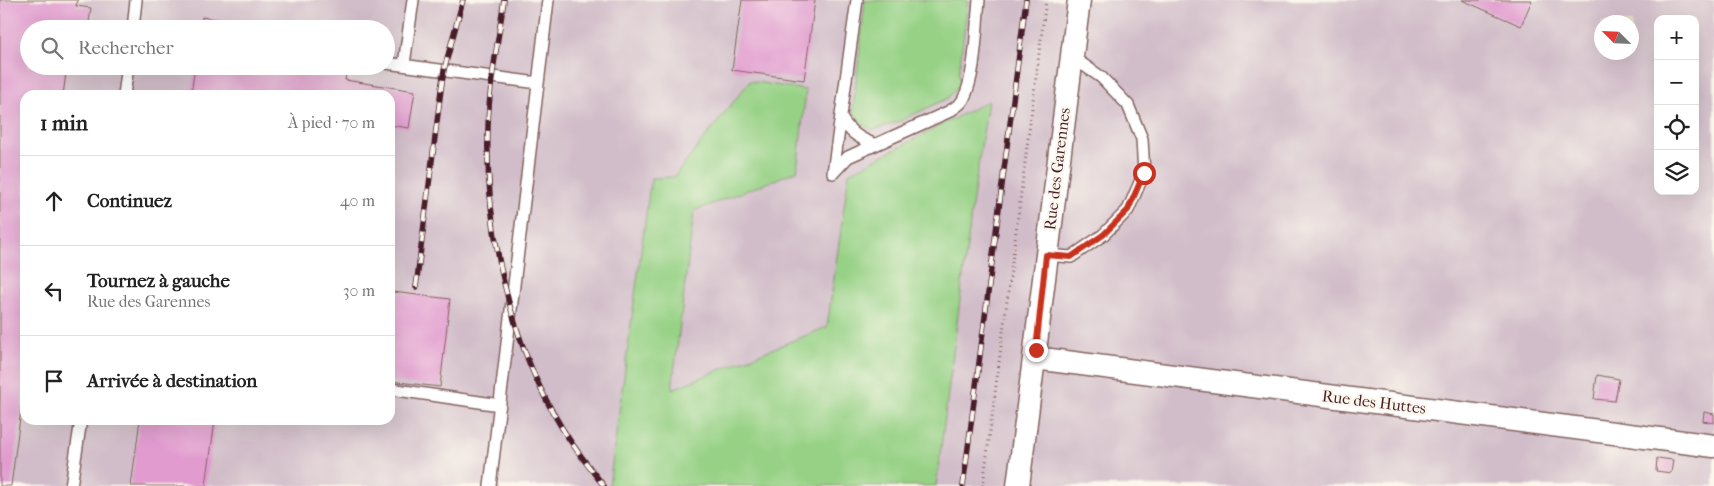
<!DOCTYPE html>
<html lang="fr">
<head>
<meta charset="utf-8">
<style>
	body { margin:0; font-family:"IM FELL French Canon",serif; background:#f2f2f2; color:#222 }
	.controls { position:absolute; right:15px; top:15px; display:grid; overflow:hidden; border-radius:10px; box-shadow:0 5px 20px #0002 }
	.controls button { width:45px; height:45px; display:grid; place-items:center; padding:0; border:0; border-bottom:1px solid #e0e0e0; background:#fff; color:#222; font:25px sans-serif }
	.compass { position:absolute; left:1594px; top:15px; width:45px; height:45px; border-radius:50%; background:#fff; box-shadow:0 5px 20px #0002; rotate:294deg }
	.stop { position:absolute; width:15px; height:15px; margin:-11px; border:4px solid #c8321e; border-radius:50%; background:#fff }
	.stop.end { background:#c8321e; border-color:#fff; box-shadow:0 1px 5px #0008 }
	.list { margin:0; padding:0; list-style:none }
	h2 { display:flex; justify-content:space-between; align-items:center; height:65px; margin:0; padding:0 20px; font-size:21px }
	h2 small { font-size:16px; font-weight:400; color:#767676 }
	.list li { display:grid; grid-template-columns:32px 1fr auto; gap:15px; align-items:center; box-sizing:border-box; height:90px; padding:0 20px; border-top:1px solid #e0e0e0 }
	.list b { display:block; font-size:19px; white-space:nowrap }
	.list p { margin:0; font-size:16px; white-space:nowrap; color:#767676 }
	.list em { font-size:16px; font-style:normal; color:#767676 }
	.icon { flex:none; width:28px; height:28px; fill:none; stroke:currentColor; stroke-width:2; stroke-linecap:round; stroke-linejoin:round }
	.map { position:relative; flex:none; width:1714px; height:486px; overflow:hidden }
	.search { position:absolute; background:#fff; box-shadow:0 5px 20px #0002; left:20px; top:20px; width:375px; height:55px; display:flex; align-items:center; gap:12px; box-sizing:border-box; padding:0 18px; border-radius:28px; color:#767676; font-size:19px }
	.panel { position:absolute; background:#fff; box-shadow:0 5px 20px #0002; left:20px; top:90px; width:375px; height:335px; border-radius:15px }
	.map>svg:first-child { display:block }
	.industrial { fill:#d1bdc9; fill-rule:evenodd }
	.green { fill:#96d185; stroke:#707858 }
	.building { fill:#e19bcf }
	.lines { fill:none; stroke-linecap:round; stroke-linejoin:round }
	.lane-casing { stroke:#836360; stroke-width:14 }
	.street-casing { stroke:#836360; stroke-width:25 }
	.path { stroke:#836360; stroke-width:3; stroke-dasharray:1 4; stroke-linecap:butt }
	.lane { stroke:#fff; stroke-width:11 }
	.street { stroke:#fff; stroke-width:22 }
	.rail-casing { stroke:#4a1f2b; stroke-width:5.5 }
	.rail { stroke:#fbf7ec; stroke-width:4; stroke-dasharray:11; stroke-linecap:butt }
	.route { stroke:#c8321e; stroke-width:6 }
	.labels { text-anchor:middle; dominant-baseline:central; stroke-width:4.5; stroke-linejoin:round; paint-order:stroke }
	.street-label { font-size:16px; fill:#4a1f2b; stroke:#fbf7ec }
</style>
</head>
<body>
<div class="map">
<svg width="1714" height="486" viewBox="0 0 1714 486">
	<rect width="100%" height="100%" fill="#fbf7ec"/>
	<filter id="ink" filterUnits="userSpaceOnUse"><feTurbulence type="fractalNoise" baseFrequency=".02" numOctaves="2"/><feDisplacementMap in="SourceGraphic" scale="10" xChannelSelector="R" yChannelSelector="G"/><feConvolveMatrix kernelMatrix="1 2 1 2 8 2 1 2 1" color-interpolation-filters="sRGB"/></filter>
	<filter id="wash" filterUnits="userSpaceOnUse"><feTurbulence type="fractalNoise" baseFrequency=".0096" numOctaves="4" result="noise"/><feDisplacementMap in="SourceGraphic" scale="20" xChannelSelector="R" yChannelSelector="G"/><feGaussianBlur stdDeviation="1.12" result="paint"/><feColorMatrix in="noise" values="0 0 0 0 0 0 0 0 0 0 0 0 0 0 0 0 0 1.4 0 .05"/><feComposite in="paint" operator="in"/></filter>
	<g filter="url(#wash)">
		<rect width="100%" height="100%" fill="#ede2c1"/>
		<path class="industrial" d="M0,0h1714v486h-1714zM1658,19h37v172h-37zM1602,22h30v30h-30zM29,29h357v37h-357zM25,95h365v325h-365z"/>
		<path class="green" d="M865,0h103l-9,73 1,11 -12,14 -50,24 -25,8 -12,-6 -8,-14z
			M750,81l56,9 -9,81 -103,40 -22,178 155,-62 22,-154 139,-72 -15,98 -37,287h-327l42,-308 23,-1z"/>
		<g id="blocks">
			<path class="building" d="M0,0h78l-2,6 15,2 -3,21h-59v37h38l-4,29h-38v284l-14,107h-11z
				M742,0h73l-11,80 -72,-10z
				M1462,0h70l-11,26z
				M202,17l75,11v1h-77z
				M195,66h152l-2,14 70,11 -6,37 -19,-3v-30h-199z
				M393,292l57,7 -10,88 -50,-6v-61z
				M1597,375l22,4 -4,22 -21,-2z
				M1704,412l10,2v9l-11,-2z
				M140,420h75l-9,66h-75z
				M1657,458l16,2 -2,13 -15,-2z"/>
		</g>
	</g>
	<g filter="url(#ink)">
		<use href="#blocks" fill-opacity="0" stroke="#836360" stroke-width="1"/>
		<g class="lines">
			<defs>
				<path id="lane" d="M133,29l3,-29
					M386,63l152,20
					M404,64l9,-64
					M124,95l4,-29
					M841,118c9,14 17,20 33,26
					M833,173l15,-16 100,-45c5,-3 12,-7 15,-12 13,-24 13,-72 16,-100
					M833,173l24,-173
					M1046,255l25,2 32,-22 25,-25 16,-37 -2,-34 -14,-34 -27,-28 -29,-20
					M390,389l110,16
					M71,486l10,-66
					M490,486l58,-486"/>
				<path id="street" d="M1035,358l679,88
					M1018,486l61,-486"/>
			</defs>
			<use href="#lane" class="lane-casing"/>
			<use href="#street" class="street-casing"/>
			<path class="path" d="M983,486l63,-486"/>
			<use href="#lane" class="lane"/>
			<use href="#street" class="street"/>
			<defs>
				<path id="rail" d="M504,0c-6,42 -15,85 -16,127 -3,100 21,215 74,301 12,20 27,39 42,58
					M416,287l25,-197 3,-20 19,-70
					M963,486l63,-486"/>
			</defs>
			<use href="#rail" class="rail-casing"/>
			<use href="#rail" class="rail"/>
		</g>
	</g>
	<g class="lines" filter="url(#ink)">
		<path class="route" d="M1036,350l10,-95 25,2 32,-22 25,-25 16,-37"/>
	</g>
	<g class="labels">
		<g class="street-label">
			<text transform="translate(1057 169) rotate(-83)">Rue des Garennes</text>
			<text transform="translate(1374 402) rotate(7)">Rue des Huttes</text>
		</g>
	</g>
</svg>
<div class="controls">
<button>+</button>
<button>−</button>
<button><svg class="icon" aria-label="locate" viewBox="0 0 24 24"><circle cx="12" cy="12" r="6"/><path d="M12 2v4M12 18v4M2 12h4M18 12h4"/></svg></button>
<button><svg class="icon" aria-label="layers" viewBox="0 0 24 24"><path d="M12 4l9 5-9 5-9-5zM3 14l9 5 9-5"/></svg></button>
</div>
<svg class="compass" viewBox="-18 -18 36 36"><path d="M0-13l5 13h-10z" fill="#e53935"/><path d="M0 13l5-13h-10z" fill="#767676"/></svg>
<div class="stop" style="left:1144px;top:173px"></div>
<div class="stop end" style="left:1036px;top:350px"></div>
<div class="search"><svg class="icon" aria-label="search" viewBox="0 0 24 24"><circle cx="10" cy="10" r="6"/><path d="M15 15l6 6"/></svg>Rechercher</div>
<section class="panel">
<h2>1 min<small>À pied · 70 m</small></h2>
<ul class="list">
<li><svg class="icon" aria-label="ahead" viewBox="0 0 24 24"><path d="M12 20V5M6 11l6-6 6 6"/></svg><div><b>Continuez</b></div><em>40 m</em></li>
<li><svg class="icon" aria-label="left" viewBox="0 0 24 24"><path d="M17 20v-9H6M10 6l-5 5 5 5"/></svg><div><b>Tournez à gauche</b><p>Rue des Garennes</p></div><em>30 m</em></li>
<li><svg class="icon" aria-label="arrive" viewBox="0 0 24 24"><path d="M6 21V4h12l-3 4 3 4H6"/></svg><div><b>Arrivée à destination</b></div></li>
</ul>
</section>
</div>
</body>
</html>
